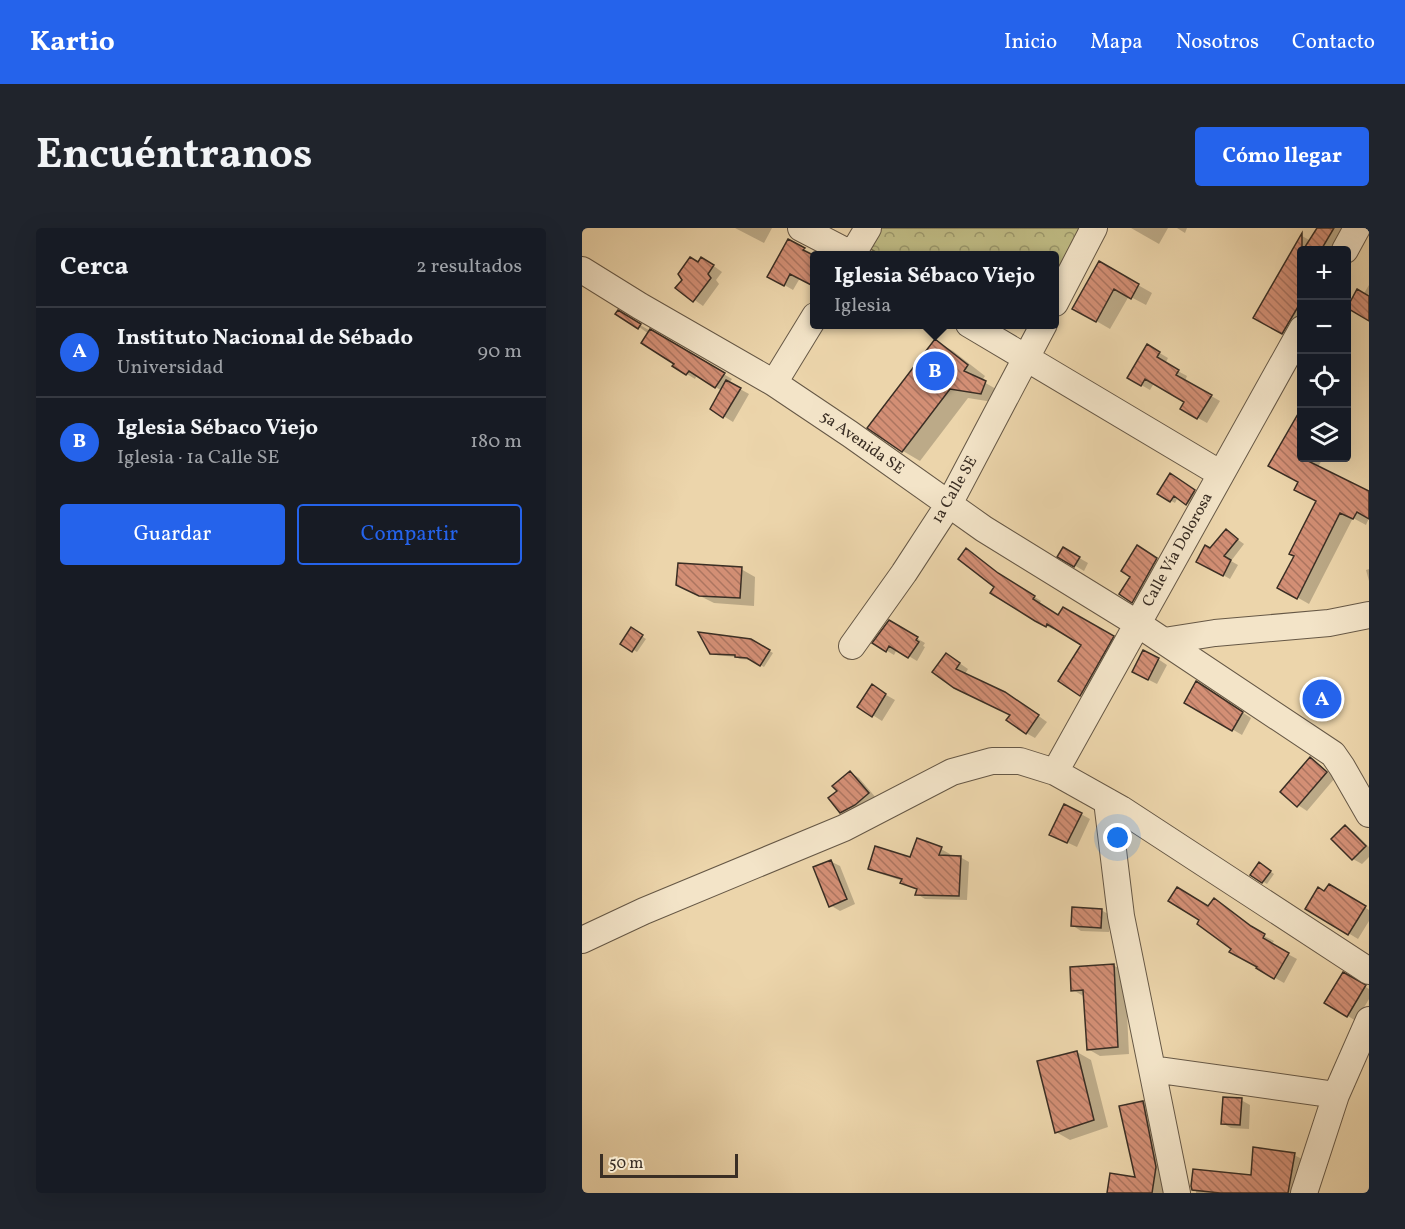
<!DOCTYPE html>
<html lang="es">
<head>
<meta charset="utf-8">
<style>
	body { margin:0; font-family:Vollkorn,serif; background:#20242c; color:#f1f3f6 }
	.controls { position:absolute; right:18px; top:18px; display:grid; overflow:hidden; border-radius:6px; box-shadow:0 6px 24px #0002 }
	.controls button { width:54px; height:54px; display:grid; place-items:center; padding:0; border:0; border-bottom:2px solid #363941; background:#171b24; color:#f1f3f6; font:30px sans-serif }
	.scale { position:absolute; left:18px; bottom:15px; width:138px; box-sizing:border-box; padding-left:6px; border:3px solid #3a2e24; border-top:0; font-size:16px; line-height:21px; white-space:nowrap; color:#3a2e24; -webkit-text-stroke:4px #f3e4c8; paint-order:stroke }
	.you { position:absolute; left:536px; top:610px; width:21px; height:21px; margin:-15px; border:4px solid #fff; border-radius:50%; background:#1a73e8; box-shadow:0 0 0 9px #1a73e833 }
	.badge { display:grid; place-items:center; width:39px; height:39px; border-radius:50%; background:#2563eb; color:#fff; font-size:20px; font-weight:700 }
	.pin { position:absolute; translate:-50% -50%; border:3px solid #fff; box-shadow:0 2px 6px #0006 }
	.popup { position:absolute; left:228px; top:23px; width:249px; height:78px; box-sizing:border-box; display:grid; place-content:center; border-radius:6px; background:#171b24; filter:drop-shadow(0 2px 4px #0005); font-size:20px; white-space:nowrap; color:#9ea1a6 }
	.popup b { font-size:22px; color:#f1f3f6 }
	.popup::after { content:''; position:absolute; left:50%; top:100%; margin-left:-12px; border:12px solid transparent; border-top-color:#171b24 }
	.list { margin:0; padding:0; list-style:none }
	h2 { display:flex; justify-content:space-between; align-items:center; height:78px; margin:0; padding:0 24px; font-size:26px }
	h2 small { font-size:20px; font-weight:400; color:#9ea1a6 }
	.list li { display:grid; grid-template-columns:39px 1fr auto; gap:18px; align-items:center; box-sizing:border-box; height:90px; padding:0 24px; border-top:2px solid #363941 }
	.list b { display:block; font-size:22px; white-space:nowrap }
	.list p { margin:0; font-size:20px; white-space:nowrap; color:#9ea1a6 }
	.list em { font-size:20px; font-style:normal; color:#9ea1a6 }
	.actions { display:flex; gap:12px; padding:18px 24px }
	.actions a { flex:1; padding:14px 0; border:2px solid #2563eb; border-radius:6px; text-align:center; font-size:21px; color:#2563eb }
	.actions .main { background:#2563eb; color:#fff }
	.icon { flex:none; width:33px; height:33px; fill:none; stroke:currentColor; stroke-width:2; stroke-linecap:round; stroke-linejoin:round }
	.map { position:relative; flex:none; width:787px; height:965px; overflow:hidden; border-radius:6px }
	header { display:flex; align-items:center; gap:36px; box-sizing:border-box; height:84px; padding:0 30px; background:#2563eb; color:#fff }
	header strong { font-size:28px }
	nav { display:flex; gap:33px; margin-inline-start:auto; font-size:21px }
	.intro { display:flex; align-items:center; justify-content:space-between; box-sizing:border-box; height:144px; padding:0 36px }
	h1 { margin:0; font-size:42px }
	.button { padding:15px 27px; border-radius:6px; background:#2563eb; color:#fff; font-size:21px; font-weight:700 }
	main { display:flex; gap:36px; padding:0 36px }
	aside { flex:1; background:#171b24; border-radius:6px; box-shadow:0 6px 24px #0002 }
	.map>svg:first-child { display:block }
	.park { fill:url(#park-crowns); stroke:#7c7454; stroke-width:1.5 }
	.shadow { fill:#0003 }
	.building { fill:url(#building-back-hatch); stroke:#3a2e24; stroke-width:1.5 }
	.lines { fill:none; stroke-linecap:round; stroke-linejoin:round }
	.minor-casing { stroke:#665846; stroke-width:28 }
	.minor { stroke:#f3e4c8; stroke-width:26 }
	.labels { text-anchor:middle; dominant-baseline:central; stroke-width:4.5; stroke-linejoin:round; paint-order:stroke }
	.street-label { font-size:16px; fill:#3a2e24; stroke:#f3e4c8 }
</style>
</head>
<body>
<header>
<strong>Kartio</strong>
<nav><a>Inicio</a><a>Mapa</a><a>Nosotros</a><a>Contacto</a></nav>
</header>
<div class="intro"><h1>Encuéntranos</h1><a class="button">Cómo llegar</a></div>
<main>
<aside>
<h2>Cerca<small>2 resultados</small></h2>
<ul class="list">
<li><span class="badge">A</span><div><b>Instituto Nacional de Sébado</b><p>Universidad</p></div><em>90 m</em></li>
<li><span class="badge">B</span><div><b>Iglesia Sébaco Viejo</b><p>Iglesia · 1a Calle SE</p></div><em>180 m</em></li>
</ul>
<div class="actions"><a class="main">Guardar</a><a>Compartir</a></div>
</aside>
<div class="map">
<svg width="787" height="965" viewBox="0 0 787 965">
	<defs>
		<pattern id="park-crowns" width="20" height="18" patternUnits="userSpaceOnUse" patternTransform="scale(1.5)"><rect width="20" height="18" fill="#bfbb84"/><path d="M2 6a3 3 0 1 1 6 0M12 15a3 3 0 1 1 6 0" fill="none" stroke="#9c986c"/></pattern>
		<pattern id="building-back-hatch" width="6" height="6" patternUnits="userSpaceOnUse" patternTransform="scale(1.5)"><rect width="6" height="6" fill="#d38f75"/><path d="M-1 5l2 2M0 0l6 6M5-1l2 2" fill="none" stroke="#ac7560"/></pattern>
	</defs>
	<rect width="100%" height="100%" fill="#ecd5ab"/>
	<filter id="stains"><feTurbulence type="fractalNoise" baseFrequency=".00333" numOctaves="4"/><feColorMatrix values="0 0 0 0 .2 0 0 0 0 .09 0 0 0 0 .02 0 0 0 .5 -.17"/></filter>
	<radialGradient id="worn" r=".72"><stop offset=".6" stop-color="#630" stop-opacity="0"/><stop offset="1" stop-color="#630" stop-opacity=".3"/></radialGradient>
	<path class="park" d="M296,0h203l-26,49v-22h-174l-14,-8z"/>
	<path class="shadow" d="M153,0h37l-8,15z
		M549,0h37l-9,16z
		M595,0h10l-2,5z
		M737,0h34l-19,22h-32v72l-10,17 -37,-22 47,-81 9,5z
		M206,13l25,13 -1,2 3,2v28l-15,-8 -7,12 -24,-14z
		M517,35l53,30 -6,12 -17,-9 -19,33 -36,-21z
		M117,36h12l11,8 -6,8 3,4 -16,22 -25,-18z
		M787,57v35l-6,-25z
		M36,84l114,67 -3,4 20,11 -16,28 -21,-13 10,-18 -25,-16 -2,4 -21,-13 2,-3 -27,-29z
		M353,113l18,10 32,25 -3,5 21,12 -4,10 -31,-5 -48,63 -17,-10z
		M566,118l20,12 -3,6 22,12 -2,5 35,20 -13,22 -25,-14 5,-8 -33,-18 -4,7 -21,-12z
		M720,230h21l-5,9 51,26v25l-3,7 -13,-7 -44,86 -30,-17 17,-31 21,-55 -17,-19z
		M588,247l28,19 -7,12 -13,-9 -3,6 -16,-9z
		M644,303l18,13 -13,17 7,4 -8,14 -32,-18 12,-11z
		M556,319l27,17 -23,43 -21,-13 11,-17z
		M482,321l24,14 -4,8 -25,-15z
		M385,322l39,29 35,22 -2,3 20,13 4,-8 57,32 -32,57 -28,-17 24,-37 -29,-17 -2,2 -9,-4 -48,-38z
		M159,341l14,8 -1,29 -40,-3 -22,-11z
		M787,341v12l-3,-11z
		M307,394l36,21 -2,3 2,1 -8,14 -20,-12 -3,6 -20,-12z
		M49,401l15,10 -9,13 -15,-9z
		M169,412l22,13 -9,14 -12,-7 -12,-1 -4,-2 -21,-2 -4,-2z
		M576,431l9,6 -10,19 -14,-7z
		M373,432l13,9 -3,5 50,25 32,23 -12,16 -9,-5 -14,-18 -57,-29z
		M624,460l45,30 -9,17 -56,-33z
		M299,464l14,8 -13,21 -22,-14z
		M729,531l9,6 15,13 -28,33 -9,-6z
		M268,544l9,6 18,21 -26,18 -10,-5 -2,-21z
		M499,586l9,5 -13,28 -17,-8z
		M763,599l9,5 15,15v10l-7,7 -9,-5z
		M336,612l23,9 9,5 -1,3h11l9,5 -2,38 -42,-1 -8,-5 1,-4 -16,-7 1,-2 -25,-8 -8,-5 41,-9z
		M248,633l10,5 15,38 -15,7 -10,-6z
		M677,636l15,10 -7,10 -15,-9z
		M748,658l39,24v11l-11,18 -51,-31 18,-15z
		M627,680l65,33 -3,4 26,14 -13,24 -26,-15 1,-1 -26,-19z
		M519,682l9,5 -1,17 -28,-1 -9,-6z
		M531,737l12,7 4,82 -29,2 -12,-7 -3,-52 -12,-7z
		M762,746l25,15v10l-13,22 -29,-18z
		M495,824l14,8 17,67 -38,13 -14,-8z
		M659,872l9,5 -1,24 -18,-1 -9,-5z
		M561,874l14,8 10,83h-58l28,-14z
		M712,927l12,6 -6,32h-104v-2l-3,-2 59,-12z"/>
	<path class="building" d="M735,0h17l-13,22h-18z
		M720,5v67l-20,34 -29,-16z
		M206,11l17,9 -2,2 12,6v31l-25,-13 -6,12 -17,-9z
		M108,29l8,5 3,-5 13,8 -6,9 3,4 -18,24 -18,-14 7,-8 -4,-6z
		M517,33l40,23 -8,15 -17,-10 -18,33 -24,-13z
		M775,61l12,7v25l-22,-13z
		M36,82l23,14 -3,5 -23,-15z
		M68,101l75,44 -10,15 -26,-17 -3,4 -14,-9 2,-2 -33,-21z
		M353,111l33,26 -4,6 22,10 -5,13 -31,-5 -48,63 -35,-24z
		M565,116l13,8 -3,5 22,13 -3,5 36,20 -15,24 -17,-10 4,-7 -39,-23 -4,7 -14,-8z
		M144,152l15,8 -18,30 -13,-9z
		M720,179v51l67,33v28l-12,-7 -4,7 -13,-6 -43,86 -20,-11 17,-32 -5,-2 27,-53 -22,-11 4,-8 -30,-16z
		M588,245l25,17 -9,15 -12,-9 -4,6 -13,-8z
		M644,301l12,10 -14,17 7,4 -8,16 -27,-14 9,-17 5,3z
		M555,317l20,13 -25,45 -13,-9 11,-17 -9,-6z
		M481,319l17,10 -6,10 -17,-10z
		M384,320l32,25 37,23 -2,3 25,16 5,-8 51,29 -34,60 -22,-15 23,-36 -34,-21 -1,3 -11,-6 -45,-28 4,-6 -36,-28z
		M96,335l64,4 -2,31 -41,-2 -23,-11z
		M307,392l29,17 -2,3 3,2 -11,16 -19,-12 -3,6 -14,-9z
		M49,399l12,8 -11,17 -12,-8z
		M116,404l53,7 19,11 -10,16 -13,-8 -12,-1v-2l-25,-1z
		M561,422l16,8 -11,22 -16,-8z
		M364,425l14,10 -4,6 49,23 34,23 -13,19 -20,-14 4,-5 -56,-27 -22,-16z
		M614,453l47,31 -11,19 -48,-28z
		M290,456l14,10 -14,23 -15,-10z
		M728,529l17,15 -30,35 -17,-15z
		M268,543l19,22 -14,12 -15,8 -12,-15 9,-7 -5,-5z
		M482,576l18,9 -15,30 -18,-8z
		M763,597l21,21 -14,14 -21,-21z
		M335,610l25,9 -3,8 22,1 -2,40 -44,-1 2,-6 -17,-6 2,-4 -34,-10 7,-23 35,11z
		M249,632l16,39 -18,8 -16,-40z
		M677,634l12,9 -9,12 -12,-8z
		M747,656l37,22 -18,29 -43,-26 13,-22 6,4z
		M595,659l31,19 6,-8 37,28 14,8 -2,4 26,15 -15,26 -18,-11 1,-1 -28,-15 2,-3 -34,-25 2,-4 -31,-19z
		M490,679l30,2 -1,19 -30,-2z
		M532,736l4,83 -31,3 -4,-60 -12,1 -1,-24z
		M761,744l23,13 -19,32 -23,-14z
		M495,823l17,69 -39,13 -18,-72z
		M641,869l19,1 -2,27 -19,-1z
		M561,873l13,66 -4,26h-45l3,-20 25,4 -16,-71z
		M671,919l42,6 -7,40h-68l-28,-3 -1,-4 2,-17 58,6z"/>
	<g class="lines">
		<defs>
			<path id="minor" d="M219,0l52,27
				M763,22l12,-22
				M270,27l16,-27
				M0,42l58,36 134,77 76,51 134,95 154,95 195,130 9,13 27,47
				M473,75l39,-75
				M387,96l252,150
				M192,155l41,-67
				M582,413l51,-8 114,-10 40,-8
				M270,418l52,-73 45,-69 95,-180
				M473,544l247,-443
				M525,573l14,115 56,277
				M0,712l62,-29 200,-83 108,-56 40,-11h28l35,11 66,37 248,162
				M570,841l184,26
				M722,965l32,-98 33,-75"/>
		</defs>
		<use href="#minor" class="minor-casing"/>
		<use href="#minor" class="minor"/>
	</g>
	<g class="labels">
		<g class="street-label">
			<text transform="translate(280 215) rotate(35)">5a Avenida SE</text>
			<text transform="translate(373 262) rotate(-60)">1a Calle SE</text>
			<text transform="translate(596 322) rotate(-61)">Calle Vía Dolorosa</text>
		</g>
	</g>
	<rect width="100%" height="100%" filter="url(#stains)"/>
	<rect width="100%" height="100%" fill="url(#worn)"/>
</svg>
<div class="controls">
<button>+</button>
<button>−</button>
<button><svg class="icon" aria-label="locate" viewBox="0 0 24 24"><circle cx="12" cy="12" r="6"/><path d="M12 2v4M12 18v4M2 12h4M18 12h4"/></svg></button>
<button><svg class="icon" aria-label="layers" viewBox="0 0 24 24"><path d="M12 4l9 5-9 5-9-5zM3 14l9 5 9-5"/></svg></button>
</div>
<div class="scale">50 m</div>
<div class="you"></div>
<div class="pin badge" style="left:740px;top:471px">A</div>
<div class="pin badge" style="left:353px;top:143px">B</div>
<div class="popup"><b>Iglesia Sébaco Viejo</b>Iglesia</div>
</div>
</main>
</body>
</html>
